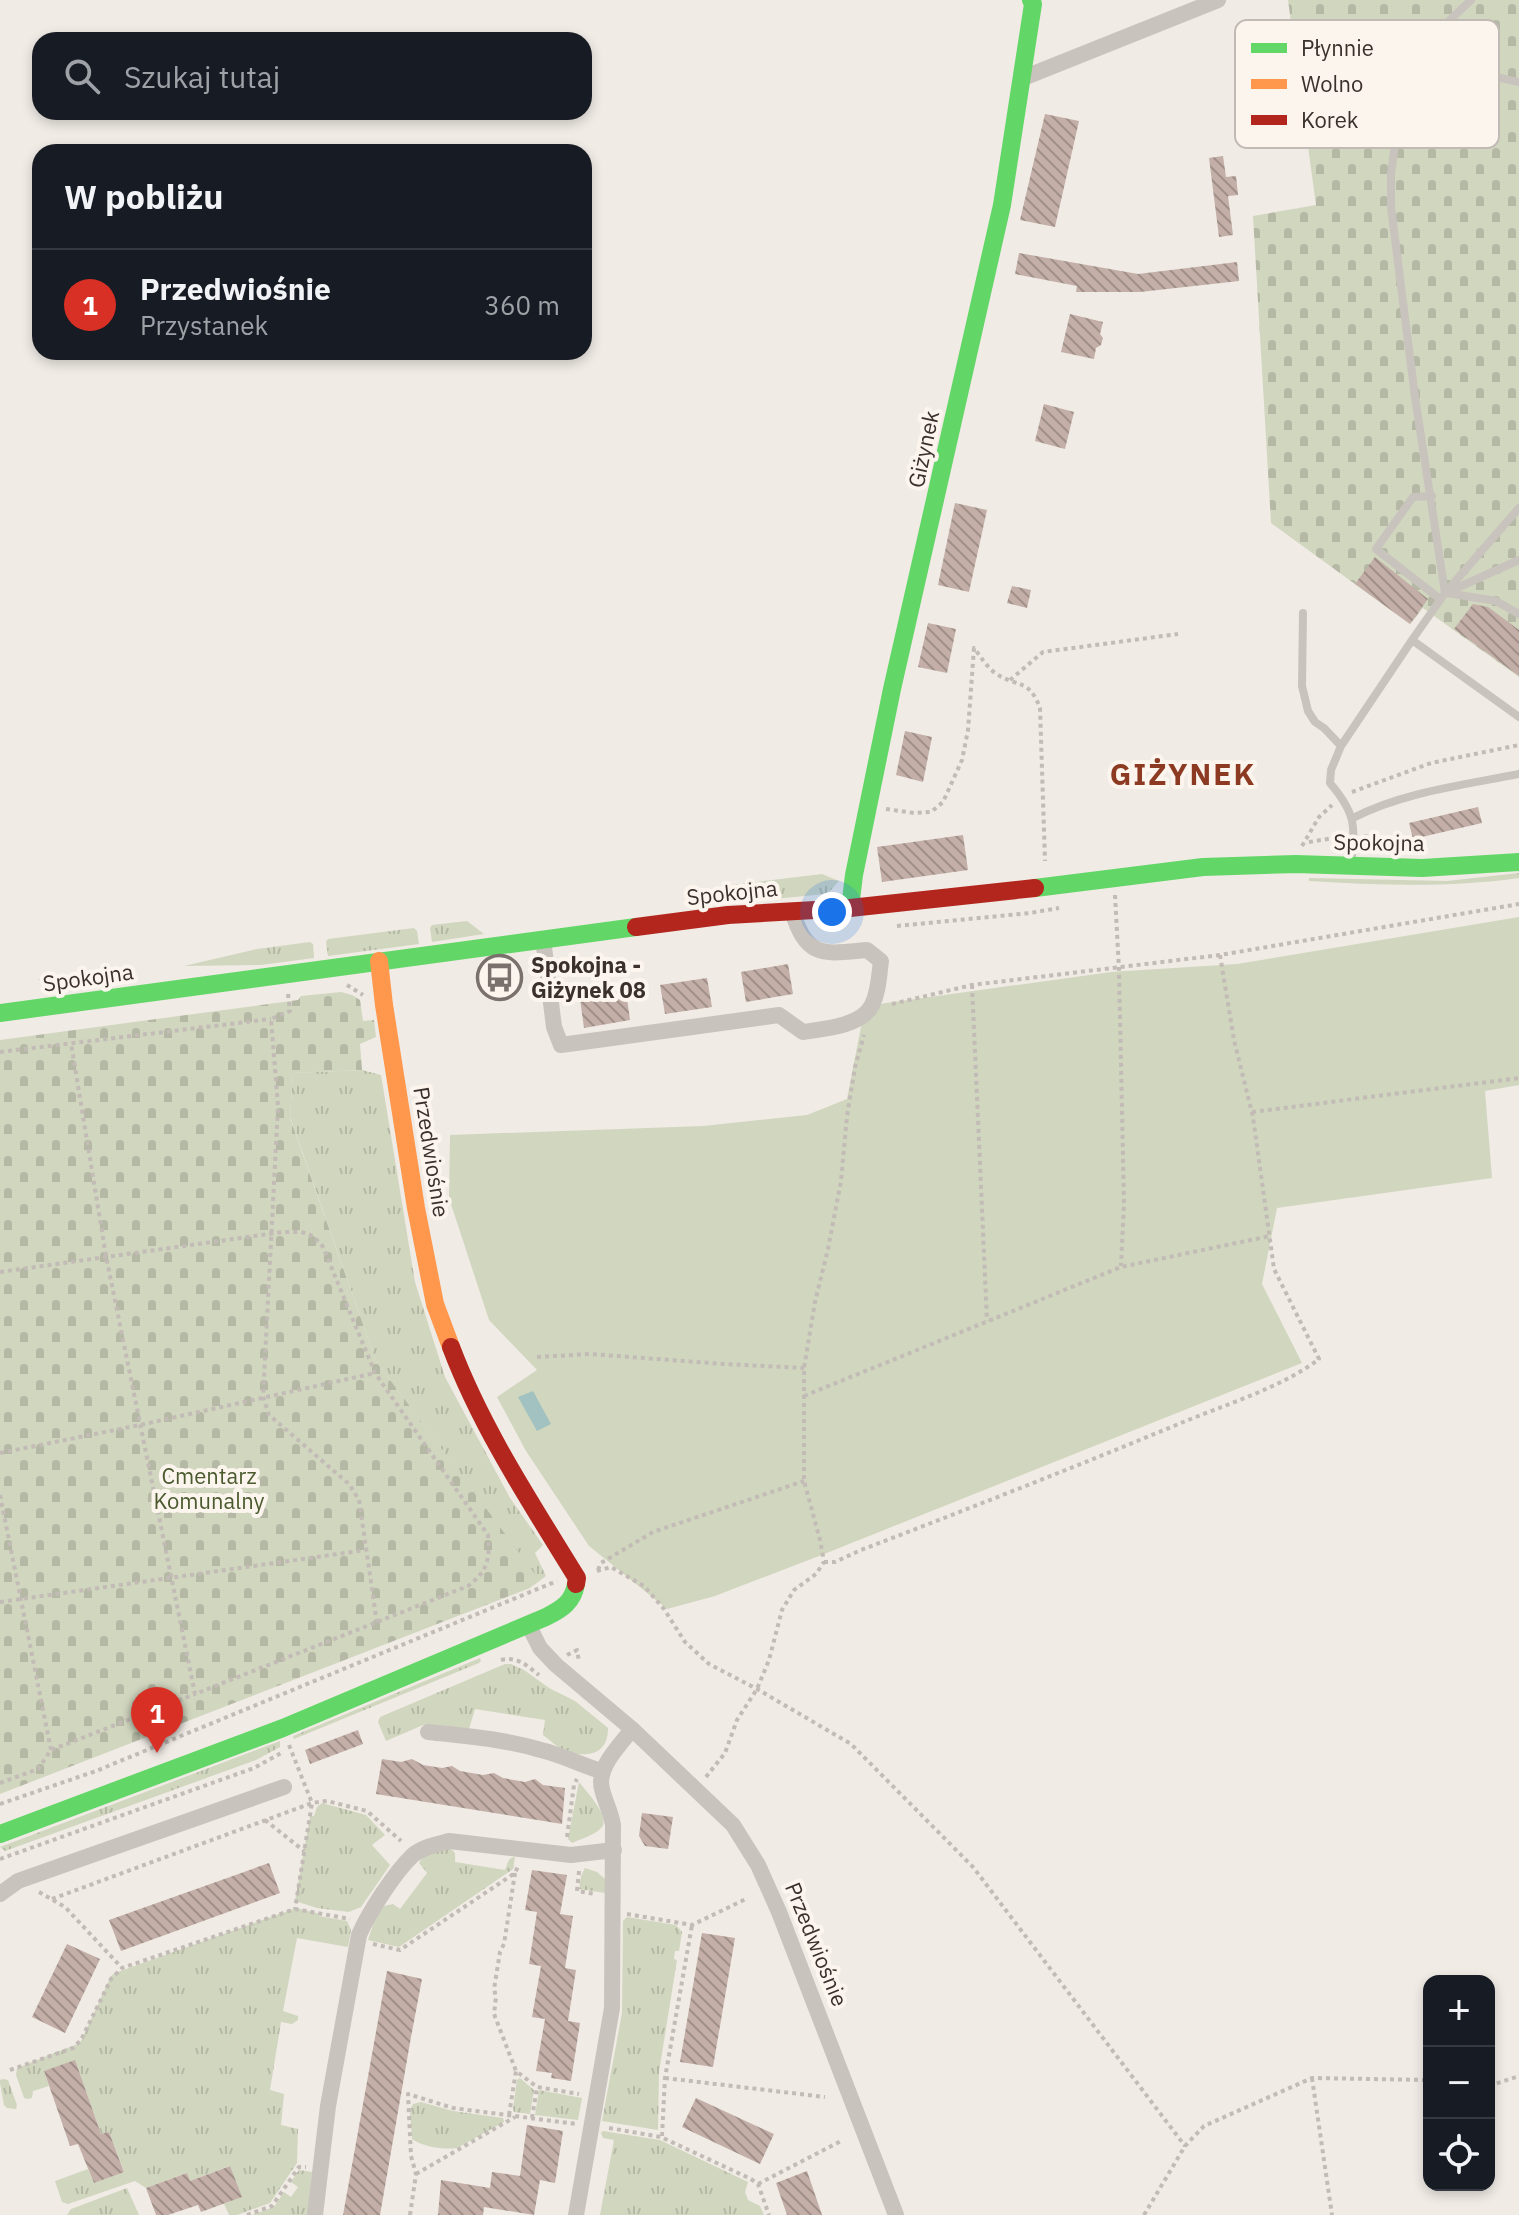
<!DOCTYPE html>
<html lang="pl">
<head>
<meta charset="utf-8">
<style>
	body { margin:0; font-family:"IBM Plex Sans",sans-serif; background:#20242c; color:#f1f3f6 }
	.controls { position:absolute; right:24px; bottom:24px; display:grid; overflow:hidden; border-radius:16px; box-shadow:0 4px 12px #0003 }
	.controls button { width:72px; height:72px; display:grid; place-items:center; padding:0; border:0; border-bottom:2px solid #363941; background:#171b24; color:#f1f3f6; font:40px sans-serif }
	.you { position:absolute; left:832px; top:912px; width:28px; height:28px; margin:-20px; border:6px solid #fff; border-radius:50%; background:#1a73e8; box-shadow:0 0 0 12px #1a73e833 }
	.badge { display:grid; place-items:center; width:52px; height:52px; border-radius:50%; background:#d93025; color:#fff; font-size:26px; font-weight:700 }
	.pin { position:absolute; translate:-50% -66px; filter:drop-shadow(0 2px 4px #0008) }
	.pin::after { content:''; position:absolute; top:42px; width:28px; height:24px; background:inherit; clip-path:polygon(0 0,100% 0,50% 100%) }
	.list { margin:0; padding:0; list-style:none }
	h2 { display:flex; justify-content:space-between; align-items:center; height:104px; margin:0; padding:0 32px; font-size:34px }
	h2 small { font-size:26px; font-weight:400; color:#9ea1a6 }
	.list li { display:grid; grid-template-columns:52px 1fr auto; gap:24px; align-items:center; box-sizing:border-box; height:112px; padding:0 32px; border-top:2px solid #363941 }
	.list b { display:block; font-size:30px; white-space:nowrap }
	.list p { margin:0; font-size:26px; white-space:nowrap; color:#9ea1a6 }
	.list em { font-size:26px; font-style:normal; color:#9ea1a6 }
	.icon { flex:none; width:44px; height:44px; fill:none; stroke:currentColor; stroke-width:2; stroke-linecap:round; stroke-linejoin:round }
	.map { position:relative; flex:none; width:1519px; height:2215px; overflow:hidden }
	.search { position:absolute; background:#171b24; box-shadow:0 4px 12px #0003; left:32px; top:32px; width:560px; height:88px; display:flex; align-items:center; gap:20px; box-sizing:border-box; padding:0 28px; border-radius:24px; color:#9ea1a6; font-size:30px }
	.panel { position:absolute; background:#171b24; box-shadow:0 4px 12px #0003; left:32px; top:144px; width:560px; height:216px; border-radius:24px }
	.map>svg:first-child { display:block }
	.grass { fill:url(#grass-tufts) }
	.cemetery { fill:url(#cemetery-stones) }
	.garden { fill:#d1d6bf }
	.water { fill:#a1c2c1 }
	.building { fill:url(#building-back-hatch) }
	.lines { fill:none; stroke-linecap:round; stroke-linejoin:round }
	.path { stroke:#c2bbb6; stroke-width:4; stroke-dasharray:4 4; stroke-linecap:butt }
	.lane { stroke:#c9c3be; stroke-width:8 }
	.street { stroke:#c9c3be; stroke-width:16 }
	.fast { stroke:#63d668; stroke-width:18 }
	.slow { stroke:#ff974d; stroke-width:18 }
	.jam { stroke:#b3261e; stroke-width:18 }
	.labels { text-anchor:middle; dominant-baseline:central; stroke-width:8; stroke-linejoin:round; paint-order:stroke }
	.street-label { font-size:22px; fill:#3b302b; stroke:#fbf5ee }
	.poi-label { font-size:22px; font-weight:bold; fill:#3b302b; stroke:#fbf5ee; text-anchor:start }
	.park-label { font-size:22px; fill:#4a5a2e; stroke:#fbf5ee }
	.district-label { font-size:30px; font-weight:bold; letter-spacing:2px; fill:#8c3b22; stroke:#fbf5ee }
	.key { fill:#fbf5ee; stroke:#c1bab4; stroke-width:2 }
	.key-label { font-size:22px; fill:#3b302b }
</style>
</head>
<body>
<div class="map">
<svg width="1519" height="2215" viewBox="0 0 1519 2215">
	<defs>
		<pattern id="grass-tufts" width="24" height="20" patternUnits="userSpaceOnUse" patternTransform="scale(2)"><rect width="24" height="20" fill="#d1d6bf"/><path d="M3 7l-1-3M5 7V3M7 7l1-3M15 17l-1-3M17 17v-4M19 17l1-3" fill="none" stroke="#b4b8a4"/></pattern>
		<pattern id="cemetery-stones" width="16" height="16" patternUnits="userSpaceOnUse" patternTransform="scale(2)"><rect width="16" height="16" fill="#d1d6bf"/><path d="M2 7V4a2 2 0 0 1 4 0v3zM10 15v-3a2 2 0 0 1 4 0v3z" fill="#b4b8a4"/></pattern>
		<pattern id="building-back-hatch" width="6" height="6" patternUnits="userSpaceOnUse" patternTransform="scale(2)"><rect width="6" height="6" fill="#c3afa7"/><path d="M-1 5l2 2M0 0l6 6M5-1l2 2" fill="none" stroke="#a08f88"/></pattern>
	</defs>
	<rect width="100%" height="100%" fill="#f0ebe5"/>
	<path class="grass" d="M1519,873v5c-70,10 -140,7 -210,3v-3l138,3z
		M822,874l17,7 -9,10 -5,3 -81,8 -21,-16z
		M467,921l17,13 -52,8 -2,-14 2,-3z
		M414,928l3,3 2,13 -91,12 -2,-14 2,-3z
		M310,942l3,2 1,14 -53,7 -77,1 73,-17z
		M123,975l-39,14 -27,4 -19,-14z
		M362,1070l19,5 34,207 30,95 65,121 33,47 -8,8 11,23 -16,12 4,-6v-8l-158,-213 -86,-244 3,-44z
		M480,1658l1,3 -2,2 -185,76 -1,-3z
		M505,1664h6l13,6 25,18 26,13 33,27c0,19 -10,28 -30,26 -4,-1 -9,-1 -13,-3 -8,-4 -15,-11 -22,-16l2,-15 -70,-11 -6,20 -5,2 -41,-6 -37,16 -8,-19 2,-5z
		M280,1741v6l-24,13 -251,91 -5,-4z
		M579,1782c7,9 31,34 23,45 -6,8 -22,12 -30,16l-4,-4z
		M322,1803l44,12 19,20 -13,10 18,20 -29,42 -12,5 -32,-4 -22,-7 15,-85h4l3,-9z
		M447,1848c10,3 8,6 8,14l50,8c3,-6 2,-12 10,-13l-2,12 -114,78 -31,-7 7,-21 9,-13 9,-2 7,5 27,-36 -8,-10c5,-10 18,-12 28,-15z
		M585,1868l12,4 8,7v14l-26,-4 2,-13z
		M296,1908l21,5 2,3 28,5 4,9 -3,17 -51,-9 -14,73 15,5v4l-6,4 -11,-2 -11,68 14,4 -3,31 17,4 -1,34 -27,40 -33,12h-8l-5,-11 17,-7 -12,-31 -39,15 -3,-8 -41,15 -11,-7 -67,23 -6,-2 -7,-21 33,-12 6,14 30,-12 -15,-39 -8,2 -26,-73 -31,10 5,15 -16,5 -1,7 -5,1 -3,-1 -8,-23 1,-7 63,-25 31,-67 4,-3z
		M627,1917l49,8 6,7 -3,19h-4l-1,8 3,1 -18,112 -1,58 -56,-9 20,-108 1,-92z
		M520,2078l14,12 -4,24 -16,-2 -1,-3 4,-29z
		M3,2079l5,1 9,25 -1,4 -9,-1 -3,-3 -4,-22v-3z
		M539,2090l43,8 -4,22 -43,-5z
		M421,2102l32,9 50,7 1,4 -47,26c-12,2 -34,-1 -45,-9l-2,-29 3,-6z
		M603,2131l57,9 88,42 -3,10 3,8 12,6 4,9h-164l14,-75 -11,-2 -2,-5z
		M299,2170l13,2 -4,43h-56l22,-8 10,-15 7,5 7,-10 -7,-5z
		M127,2188l12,27h-72l4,-6z"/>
	<path class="cemetery" d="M1288,0h231v677l-96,-69 -13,16 -139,-101 -18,-307 63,-11z
		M341,992l11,3 8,5 3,21 11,-1 2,17 -16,7 2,26 -69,3 -3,45 86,243 159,213 -1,8 -4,6 -530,206v-754l298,-40 3,-4z"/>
	<path class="garden" d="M1519,917v168l-34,6 7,87 -215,30 -15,76 40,79 -478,191 -109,42 -48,13 -78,-63 -63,-95 -29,-54 40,-27 -48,-50 -40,-122 1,-63 253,-9 104,-11 40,-16 18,-93 246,-34 126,-8z"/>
	<path class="water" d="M533,1391l18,33 -14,7 -19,-34z"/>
	<path class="building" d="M1045,114l34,7 -24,106 -35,-7z
		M1223,156l3,21 10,-1 2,19 -10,1 5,39 -14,2 -10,-79z
		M1019,253l119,21 99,-12 2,19 -99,11h-64l1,-6 -62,-12z
		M1070,314l33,8 -3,12 3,4 -2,7 -5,3 -2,11 -33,-7z
		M1044,404l30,8 -9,37 -30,-8z
		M955,503l32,7 -18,82 -31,-7z
		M1375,557l53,42 -18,25 -55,-40z
		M1012,586l19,4 -4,18 -20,-5z
		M1473,604l15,3 31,23v46l-65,-47z
		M928,623l28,6 -9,44 -29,-6z
		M905,731l27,6 -9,45 -27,-7z
		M1478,807l4,16 -69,16 -4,-16z
		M963,835l5,35 -86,12 -5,-35z
		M788,964l5,30 -47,8 -5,-30z
		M707,978l5,29 -47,7 -5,-29z
		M626,991l4,29 -46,8 -4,-29z
		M358,1730l5,14 -53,20 -5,-14z
		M382,1759l19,3 11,-3 11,6 19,3 10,-2 8,5 23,4 11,-2 9,5 22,4 10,-3 8,6 22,3 -3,36 -186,-30z
		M642,1813l31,4 -5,32 -23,-3 -6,-10z
		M269,1863l11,30 -159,58 -12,-31z
		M532,1870l35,5 -7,39 13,2 -8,52 11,2 -8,51 12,2 -9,58 -20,-3 1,-5 -16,-2 9,-52 -13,-2 9,-51 -12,-2 8,-52 -12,-2z
		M702,1933l33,5 -22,129 -33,-5z
		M67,1944l33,15 -35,74 -33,-16z
		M387,1971l35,8 -11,58 -31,178h-37z
		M75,2060l26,74 8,-2 15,40 -30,11 -16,-39 -8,2 -26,-75z
		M696,2098l78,36 -14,30 -78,-37z
		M527,2125l36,6 -8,52 -15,-3 -6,35 -50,-8 -1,8h-45l3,-35 49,8 2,-16 28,4z
		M230,2166l12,31 -41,15 -3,-7 -30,10h-12l-10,-27 41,-15 3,8z
		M807,2171l15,44h-35l-11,-32z"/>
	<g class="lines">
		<path class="path" d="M1010,680l33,-28 135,-18
			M1352,792l79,-29 88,-18
			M886,809l28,4 17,-1 12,-10 19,-42 6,-30 6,-82c7,9 12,18 21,25 22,15 34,5 45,35l5,153
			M1364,836l10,2 11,7
			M1309,842l31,-5
			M1302,846l17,-29 13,-12
			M1115,895l4,75 5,233 -3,63
			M897,926l133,-13 29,-5
			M347,985l16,10
			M972,985l15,336
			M288,994l2,17 -19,8 7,87 -15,291 6,18 80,69 10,16 18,123
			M892,1004l80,-19 248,-30 299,-51
			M0,1052l271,-33
			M1252,1112l267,-34
			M0,1272l283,-40c20,0 27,-2 40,15l52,126 113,162c2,24 0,36 -20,51l-273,108 -89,-438 -35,-213
			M537,1357l53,-3 134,10 80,4
			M804,1396l317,-129 149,-31
			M0,1453l140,-28 235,-52
			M0,1495l51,255
			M824,1562h11l26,-12c107,-41 214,-83 320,-127 43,-18 102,-36 138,-64l-45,-90 -21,-152 -19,-77 -14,-85
			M598,1570l3,-7 52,-31 151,-51
			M597,1571l14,-4 33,19 20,23 21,33 24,22 48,25 94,55 122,123 212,279
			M0,1602l366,-52
			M567,1655l10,-5 2,11
			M501,1660c17,-4 26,6 38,15
			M289,1745l23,58 -17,106
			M706,1777l19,-24 12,-33 20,-31 12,-29 13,-50 12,-20 22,-16 8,-12 -4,-22 -16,-59v-113l11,-66 13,-53 13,-68 6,-65 8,-49 9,-32
			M0,1783l38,-14 13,-19 144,-56
			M0,1804l96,-33 461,-190
			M265,1820l39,31
			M567,1837l7,-52 3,-6
			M0,1859l254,-91 29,-16
			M579,1871l-2,20 18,3
			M515,1873l-11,71 -4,8 -6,37 2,8 -2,17 22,57 21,16 42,7
			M39,1892l26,15 57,61
			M52,1899l260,-96 15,-2 40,10 34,30
			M627,1914l65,11 54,-26
			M373,1944l27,6 115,-77 4,-9
			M10,2070l63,-22 8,-8 30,-61 11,-11 173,-59 55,10
			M665,2078l160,19
			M1312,2078l20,137
			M1489,2083l6,1 24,-8
			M509,2115l7,-44
			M532,2118l5,-31
			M609,2128l52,9 90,42 7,5 11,31
			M662,2136l3,-58 27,-153
			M416,2174l99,-57
			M758,2184l85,-44
			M247,2215l25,-9 27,-39h7
			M410,2215l6,-41 -5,-18 -3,-62 45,14 123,16
			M1144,2215l41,-69 19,-20 108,-48 117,2"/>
		<path class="lane" d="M1421,60l16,-28 34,-32
			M1432,496l-19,1 -37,52 64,50
			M1450,591l69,-31
			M1445,593l-30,-196 -24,-190v-33l7,-52 23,-62 98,22
			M1447,593l49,8 23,13
			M1303,613l-1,73 6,25 7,11 9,6 17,18
			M1412,640l33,-47 74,-85
			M1353,818c50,-26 111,-33 166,-44
			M1351,865c4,-39 6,-50 -21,-82l1,-13 10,-24 71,-106 107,77"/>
		<path class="street" d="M1023,78l195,-78
			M543,939l11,88 7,18 218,-30 24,17c21,-3 59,-6 69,-27 7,-14 7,-30 9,-44l-14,-11c-44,4 -60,9 -75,-39
			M528,1624l12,24 16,17 76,64 101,96 25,40 21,47 117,303
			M428,1732c38,4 76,7 113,18 21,5 40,15 60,21
			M0,1894l18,-13 266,-94
			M315,2215l13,-109 31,-171c10,-23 36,-63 54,-80 10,-8 24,-11 36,-14l122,14 43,-5
			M576,2215l36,-207 1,-183c-2,-13 -8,-23 -11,-36 -6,-22 18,-43 30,-60"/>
		<path class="fast" d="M1035,888l168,-21 93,-3 126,4 97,-6
			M850,908l4,-33 38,-186 110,-484 31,-201 -2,-4
			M0,1013l636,-86
			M0,1834l283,-106 263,-111c16,-8 27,-15 30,-33"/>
		<path class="slow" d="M379,961l5,44 32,203 19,96 16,43"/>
		<path class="jam" d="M636,927l92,-12 122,-7 185,-20
			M451,1347c31,82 80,156 126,231l-1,6"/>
	</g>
	<defs>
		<symbol id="bus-ring" viewBox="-11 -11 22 22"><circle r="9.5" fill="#fbf5ee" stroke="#7a716c" stroke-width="1.5"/><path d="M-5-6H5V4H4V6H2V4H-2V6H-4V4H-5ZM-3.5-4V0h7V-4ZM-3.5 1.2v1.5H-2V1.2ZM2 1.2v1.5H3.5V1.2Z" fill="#7a716c"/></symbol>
	</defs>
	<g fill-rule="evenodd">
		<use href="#bus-ring" x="474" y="952" width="51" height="51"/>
	</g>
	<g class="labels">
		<g class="street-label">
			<text transform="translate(923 449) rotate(-78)">Giżynek</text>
			<text transform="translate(1379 842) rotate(1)">Spokojna</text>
			<text transform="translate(732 892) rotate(-6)">Spokojna</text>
			<text transform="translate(88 977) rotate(-8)">Spokojna</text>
			<text transform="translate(432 1152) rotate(81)">Przedwiośnie</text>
			<text transform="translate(817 1944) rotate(68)">Przedwiośnie</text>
		</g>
		<g class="poi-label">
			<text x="531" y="964">Spokojna -<tspan x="531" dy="25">Giżynek 08</tspan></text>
		</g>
		<g class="park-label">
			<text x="209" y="1475">Cmentarz<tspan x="209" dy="25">Komunalny</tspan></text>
		</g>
		<g class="district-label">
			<text x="1183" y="773">GIŻYNEK</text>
		</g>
	</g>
	<rect x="1235" y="20" width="264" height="128" rx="12" class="key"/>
	<rect x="1251" y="43" width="36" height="10" fill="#63d668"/>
	<rect x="1251" y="79" width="36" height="10" fill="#ff974d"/>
	<rect x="1251" y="115" width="36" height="10" fill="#b3261e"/>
	<g class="key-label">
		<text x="1301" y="56">Płynnie</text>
		<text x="1301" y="92">Wolno</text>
		<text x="1301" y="128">Korek</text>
	</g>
</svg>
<div class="controls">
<button>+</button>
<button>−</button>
<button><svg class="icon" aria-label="locate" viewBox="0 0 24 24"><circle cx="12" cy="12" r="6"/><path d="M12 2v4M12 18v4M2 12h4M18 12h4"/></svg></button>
</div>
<div class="you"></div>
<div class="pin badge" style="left:157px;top:1753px">1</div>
<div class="search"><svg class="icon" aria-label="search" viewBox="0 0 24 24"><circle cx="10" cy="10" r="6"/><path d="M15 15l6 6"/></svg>Szukaj tutaj</div>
<section class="panel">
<h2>W pobliżu<small></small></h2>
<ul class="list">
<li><span class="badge">1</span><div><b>Przedwiośnie</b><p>Przystanek</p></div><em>360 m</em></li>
</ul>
</section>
</div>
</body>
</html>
